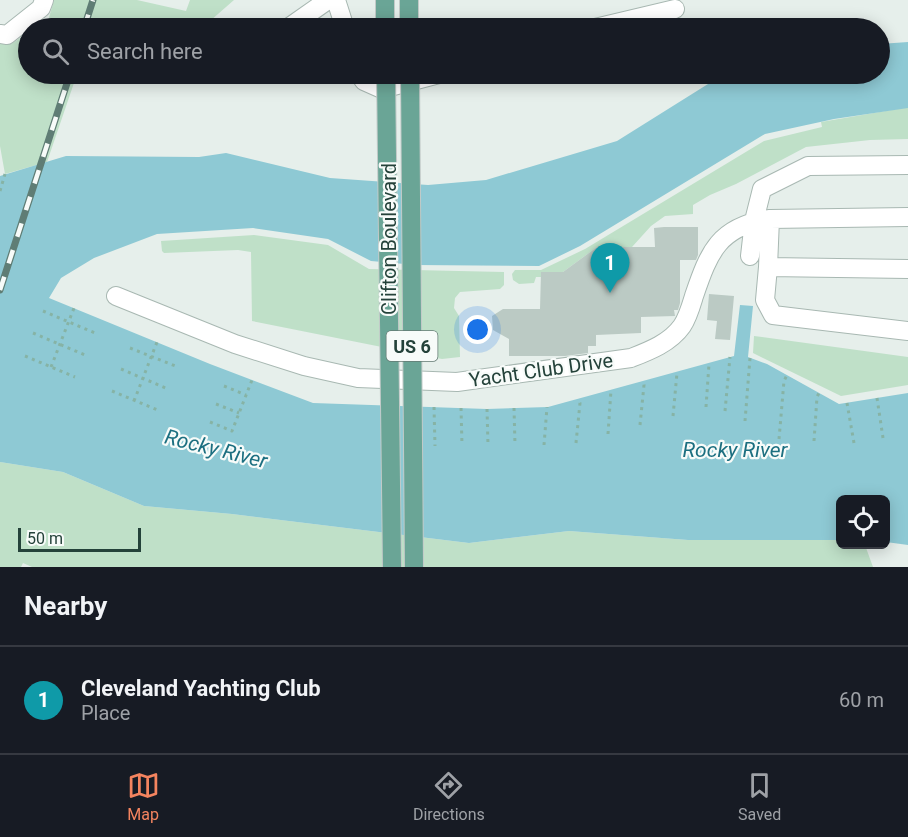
<!DOCTYPE html>
<html lang="en">
<head>
<meta charset="utf-8">
<style>
	body { margin:0; font-family:Roboto,sans-serif; background:#20242c; color:#f1f3f6 }
	.controls { position:absolute; right:18px; bottom:18px; display:grid; overflow:hidden; border-radius:9px; box-shadow:0 3px 15px #0003 }
	.controls button { width:54px; height:54px; display:grid; place-items:center; padding:0; border:0; border-bottom:2px solid #363941; background:#171b24; color:#f1f3f6; font:30px sans-serif }
	.scale { position:absolute; left:18px; bottom:15px; width:123px; box-sizing:border-box; padding-left:6px; border:3px solid #24423a; border-top:0; font-size:16px; line-height:21px; white-space:nowrap; color:#24423a; -webkit-text-stroke:4px #f7fbf9; paint-order:stroke }
	.you { position:absolute; left:478px; top:330px; width:21px; height:21px; margin:-15px; border:4px solid #fff; border-radius:50%; background:#1a73e8; box-shadow:0 0 0 9px #1a73e833 }
	.badge { display:grid; place-items:center; width:39px; height:39px; border-radius:50%; background:#f4845f; color:#fff; font-size:20px; font-weight:700 }
	.pin { position:absolute; translate:-50% -50px; filter:drop-shadow(0 2px 3px #0008) }
	.pin::after { content:''; position:absolute; top:32px; width:21px; height:18px; background:inherit; clip-path:polygon(0 0,100% 0,50% 100%) }
	.list { margin:0; padding:0; list-style:none }
	h2 { display:flex; justify-content:space-between; align-items:center; height:78px; margin:0; padding:0 24px; font-size:26px }
	h2 small { font-size:20px; font-weight:400; color:#9ea1a6 }
	.list li { display:grid; grid-template-columns:39px 1fr auto; gap:18px; align-items:center; box-sizing:border-box; height:108px; padding:0 24px; border-top:2px solid #363941 }
	.list b { display:block; font-size:22px; white-space:nowrap }
	.list p { margin:0; font-size:20px; white-space:nowrap; color:#9ea1a6 }
	.list em { font-size:20px; font-style:normal; color:#9ea1a6 }
	.icon { flex:none; width:33px; height:33px; fill:none; stroke:currentColor; stroke-width:2; stroke-linecap:round; stroke-linejoin:round }
	.map { position:relative; flex:none; width:908px; height:567px; overflow:hidden }
	.search { position:absolute; background:#171b24; box-shadow:0 3px 15px #0003; left:18px; right:18px; top:18px; height:66px; display:flex; align-items:center; gap:15px; box-sizing:border-box; padding:0 21px; border-radius:33px; color:#9ea1a6; font-size:22px }
	.sheet { height:186px; background:#171b24 }
	nav { display:flex; justify-content:space-around; align-items:center; box-sizing:border-box; height:84px; border-top:2px solid #363941; background:#171b24; font-size:16px; color:#9ea1a6 }
	nav a { display:grid; justify-items:center; gap:3px }
	nav .on { color:#f4845f }
	.map>svg:first-child { display:block }
	.green { fill:#bfe0c8 }
	.water { fill:#8ec9d4 }
	.building { fill:#bbcac4 }
	.lines { fill:none; stroke-linecap:round; stroke-linejoin:round }
	.minor-casing { stroke:#a8b8b2; stroke-width:20 }
	.major-casing { stroke:#c2cac8; stroke-width:20 }
	.path { stroke:#86b3a5; stroke-width:3; stroke-dasharray:3 4.5; stroke-linecap:butt }
	.minor { stroke:#fff; stroke-width:18 }
	.major { stroke:#6aa596; stroke-width:18 }
	.rail-casing { stroke:#5f7d75; stroke-width:7 }
	.rail { stroke:#f7fbf9; stroke-width:4.5; stroke-dasharray:14; stroke-linecap:butt }
	.major-bridge-casing { stroke:#c2cac8; stroke-width:20; stroke-linecap:butt }
	.major-bridge { stroke:#6aa596; stroke-width:18 }
	.labels { text-anchor:middle; dominant-baseline:central; stroke-width:4.5; stroke-linejoin:round; paint-order:stroke }
	.shield { fill:#f7fbf9; stroke:#637a73; stroke-width:1.5 }
	.shield-label { font-size:18px; font-weight:bold; fill:#24423a }
	.street-label { font-size:20px; fill:#24423a; stroke:#f7fbf9 }
	.water-label { font-size:21px; font-style:italic; fill:#1c6f80; stroke:#f7fbf9 }
</style>
</head>
<body>
<div class="map">
<svg width="908" height="567" viewBox="0 0 908 567">
	<rect width="100%" height="100%" fill="#e6efeb"/>
	<path class="green" d="M54,0h83l49,11 4,-11h44l-32,28h-167l13,-7z
		M28,33v41h83l-36,6 -28,82 -42,12 -5,-28v-103l11,1z
		M903,108h5v31l-38,1 -64,7 -70,37 -26,11 -17,10v9l-28,2 -14,10 -19,21h-35l-34,25h-22v5h-5l-2,6 -15,1 -6,-4 -1,-6 3,-4h26l44,-21 179,-108 58,-14 -1,-5z
		M254,235l74,10 41,24 135,3v13l-4,4 -40,3 -5,6 -1,10 5,8 1,41 -18,2 -190,-38 -1,-69 -13,-2 -74,3 -2,-2 -1,-10z
		M754,336l154,21v28l-67,11 -88,-43z
		M0,462l63,10 81,34 88,8 237,29 100,-12 119,9h152v4l25,1 8,22h-841l-9,-4 -2,4h-21z"/>
	<path class="water" d="M908,42v66l-74,11 -69,15 -185,112 -41,20 -123,-1 -45,-4 -43,-22 -75,-11 -96,6 -63,24 -33,20 -12,20 161,66 103,39 174,6 61,-2 186,-51 6,-51 13,1 -5,51 19,7 72,40 69,-11v152l-22,-3v-42h-46v40h-152l-119,-9 -100,12 -237,-29 -88,-8 -81,-34 -63,-10v-286l66,-20 133,1 27,-4 104,25 98,7 58,-5 131,-39 107,-67h156v-30z"/>
	<path class="building" d="M664,227h34v28l-2,5h-16v43l-2,7h-4l1,6 -34,1v16l-45,2v11h-8v7l-23,3h-56v-17l-16,-9 -1,-14 11,-7h37l1,-37h22l34,-25h58l-1,-19z
		M709,294l25,2 -4,44 -15,-1 2,-18 -10,-1z"/>
	<g class="lines">
		<defs>
			<path id="minor" d="M336,0l9,28
				M288,28l40,-28
				M595,28l80,-19
				M0,34l7,1 34,-27 3,-8
				M359,74l5,7 18,8 57,-15
				M770,219l-2,48 140,2
				M750,256l4,-35 8,-32 46,-23 100,-1
				M768,267l-3,33 8,15 135,16
				M116,296l119,48 69,22 54,12 99,4 174,-24c18,-7 39,-15 51,-32 6,-9 9,-20 12,-30 15,-44 25,-70 76,-77l138,-2"/>
			<path id="major" d="M385,0v28
				M409,0v28"/>
		</defs>
		<use href="#minor" class="minor-casing"/>
		<use href="#major" class="major-casing"/>
		<path class="path" d="M0,191l5,-17
			M43,311l52,22
			M33,333l52,22
			M130,348l48,19
			M25,356l50,21
			M51,367l23,-59
			M121,369l47,20
			M224,386l22,9
			M112,391l48,20
			M877,398l6,40
			M134,401l23,-59
			M847,403l7,40
			M216,404l23,9
			M434,407l1,39
			M706,407l3,-43
			M461,408l1,37
			M514,408l1,37
			M487,409l1,36
			M725,411l5,-54
			M673,416l4,-43
			M745,421l5,-63
			M210,422l22,9 20,-51
			M640,425l4,-40 -1,-4
			M608,434l3,-44
			M779,439l5,-58 3,-6
			M814,441l3,-44 2,-4
			M576,443l4,-40 -2,-3
			M544,445l3,-38"/>
		<use href="#minor" class="minor"/>
		<use href="#major" class="major"/>
		<defs>
			<path id="rail" d="M84,28l9,-28
				M0,290l70,-216"/>
		</defs>
		<use href="#rail" class="rail-casing"/>
		<use href="#rail" class="rail"/>
		<defs>
			<path id="major-bridge" d="M386,74l6,493
				M410,74l4,493"/>
		</defs>
		<use href="#major-bridge" class="major-bridge-casing"/>
		<use href="#major-bridge" class="major-bridge"/>
	</g>
	<g class="labels">
		<rect class="shield" x="386.5" y="331" width="51" height="30" rx="4.5"/>
		<g class="shield-label">
			<text x="412" y="346">US 6</text>
		</g>
		<g class="street-label">
			<text transform="translate(389 239) rotate(-90)">Clifton Boulevard</text>
			<text transform="translate(541 370) rotate(-8)">Yacht Club Drive</text>
		</g>
		<g class="water-label">
			<text transform="translate(216 449) rotate(14)">Rocky River</text>
			<text x="735" y="450">Rocky River</text>
		</g>
	</g>
</svg>
<div class="controls">
<button><svg class="icon" aria-label="locate" viewBox="0 0 24 24"><circle cx="12" cy="12" r="6"/><path d="M12 2v4M12 18v4M2 12h4M18 12h4"/></svg></button>
</div>
<div class="scale">50 m</div>
<div class="you"></div>
<div class="pin badge" style="left:610px;top:293px;background:#0f9aa8">1</div>
<div class="search"><svg class="icon" aria-label="search" viewBox="0 0 24 24"><circle cx="10" cy="10" r="6"/><path d="M15 15l6 6"/></svg>Search here</div>
</div>
<section class="sheet">
<h2>Nearby<small></small></h2>
<ul class="list">
<li><span class="badge" style="background:#0f9aa8">1</span><div><b>Cleveland Yachting Club</b><p>Place</p></div><em>60 m</em></li>
</ul>
</section>
<nav>
<a class="on"><svg class="icon" aria-label="map" viewBox="0 0 24 24"><path d="M3 6l6-2 6 2 6-2v14l-6 2-6-2-6 2zM9 4v14M15 6v14"/></svg>Map</a>
<a><svg class="icon" aria-label="directions" viewBox="0 0 24 24"><path d="M12 3l9 9-9 9-9-9zM9 14v-3h6M13 9l2 2-2 2"/></svg>Directions</a>
<a><svg class="icon" aria-label="saved" viewBox="0 0 24 24"><path d="M7 4h10v16l-5-4-5 4z"/></svg>Saved</a>
</nav>
</body>
</html>
